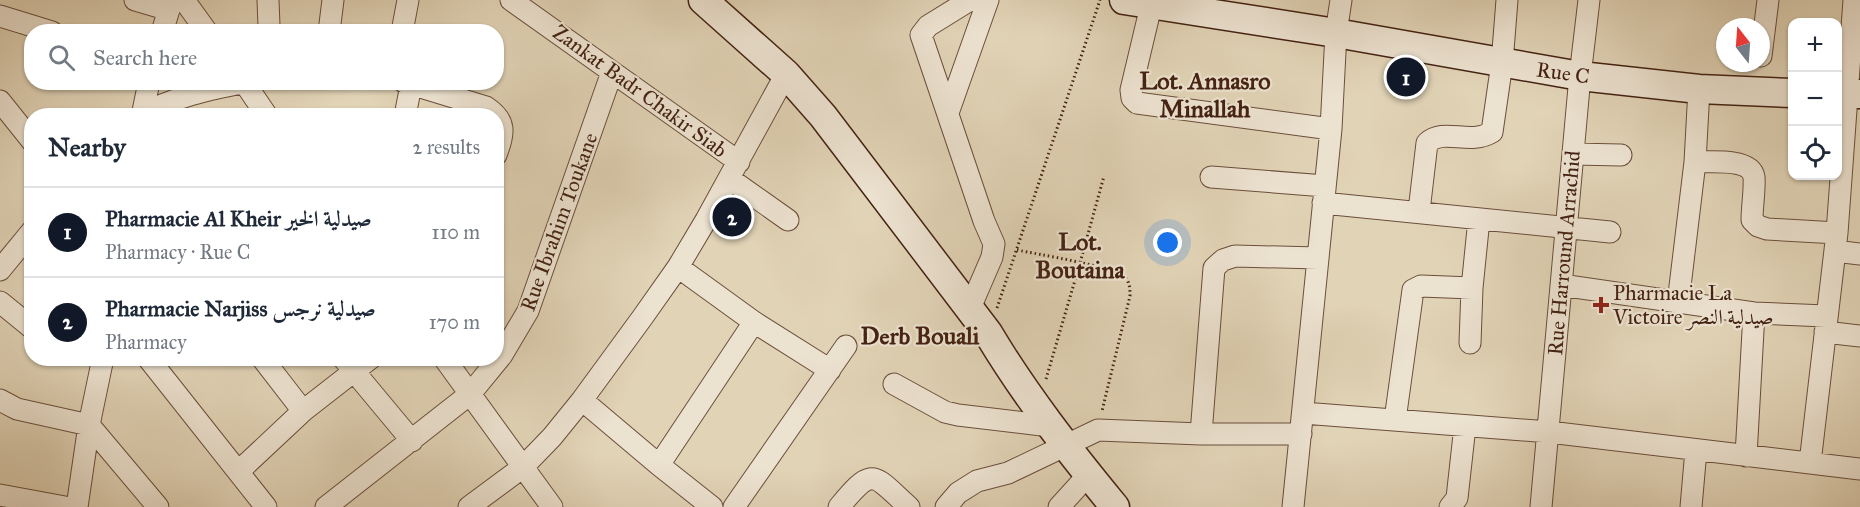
<!DOCTYPE html>
<html lang="en">
<head>
<meta charset="utf-8">
<style>
	body { margin:0; font-family:"IM FELL Great Primer",Amiri,serif; background:#f2f2f3; color:#1f2937 }
	.controls { position:absolute; right:18px; top:18px; display:grid; overflow:hidden; border-radius:12px; box-shadow:0 2px 4px #0004 }
	.controls button { width:54px; height:54px; display:grid; place-items:center; padding:0; border:0; border-bottom:2px solid #e0e1e3; background:#fff; color:#1f2937; font:30px sans-serif }
	.compass { position:absolute; left:1716px; top:18px; width:54px; height:54px; border-radius:50%; background:#fff; box-shadow:0 2px 4px #0004; rotate:343deg }
	.you { position:absolute; left:1168px; top:243px; width:21px; height:21px; margin:-15px; border:4px solid #fff; border-radius:50%; background:#1a73e8; box-shadow:0 0 0 9px #1a73e833 }
	.badge { display:grid; place-items:center; width:39px; height:39px; border-radius:50%; background:#111827; color:#fff; font-size:20px; font-weight:700 }
	.pin { position:absolute; translate:-50% -50%; border:3px solid #fff; box-shadow:0 2px 6px #0006 }
	.list { margin:0; padding:0; list-style:none }
	h2 { display:flex; justify-content:space-between; align-items:center; height:78px; margin:0; padding:0 24px; font-size:26px }
	h2 small { font-size:20px; font-weight:400; color:#747a83 }
	.list li { display:grid; grid-template-columns:39px 1fr auto; gap:18px; align-items:center; box-sizing:border-box; height:90px; padding:0 24px; border-top:2px solid #e0e1e3 }
	.list b { display:block; font-size:22px; white-space:nowrap }
	.list p { margin:0; font-size:20px; white-space:nowrap; color:#747a83 }
	.list em { font-size:20px; font-style:normal; color:#747a83 }
	.icon { flex:none; width:33px; height:33px; fill:none; stroke:currentColor; stroke-width:2; stroke-linecap:round; stroke-linejoin:round }
	.map { position:relative; flex:none; width:1860px; height:507px; overflow:hidden }
	.search { position:absolute; background:#fff; box-shadow:0 2px 4px #0004; left:24px; top:24px; width:480px; height:66px; display:flex; align-items:center; gap:15px; box-sizing:border-box; padding:0 21px; border-radius:24px; color:#747a83; font-size:22px }
	.panel { position:absolute; background:#fff; box-shadow:0 2px 4px #0004; left:24px; top:108px; width:480px; height:258px; border-radius:24px }
	.map>svg:first-child { display:block }
	.lines { fill:none; stroke-linecap:round; stroke-linejoin:round }
	.street-casing { stroke:#6b4e3b; stroke-width:23 }
	.secondary-casing { stroke:#442212; stroke-width:31 }
	.path { stroke:#442212; stroke-width:3; stroke-dasharray:1.5 3; stroke-linecap:butt }
	.street { stroke:#ece2d0; stroke-width:21 }
	.secondary { stroke:#ece2d0; stroke-width:28 }
	.poi-dot { fill:#8f2418; stroke:#ece2d0; stroke-width:2 }
	.labels { text-anchor:middle; dominant-baseline:central; stroke-width:4.5; stroke-linejoin:round; paint-order:stroke }
	.street-label { font-size:21px; fill:#442212; stroke:#ece2d0 }
	.poi-label { font-size:21px; fill:#442212; stroke:#ece2d0; text-anchor:start }
	.quarter-label { font-size:24px; font-weight:bold; fill:#442212; stroke:#ece2d0 }
</style>
</head>
<body>
<div class="map">
<svg width="1860" height="507" viewBox="0 0 1860 507">
	<rect width="100%" height="100%" fill="#e1d3b6"/>
	<filter id="stains"><feTurbulence type="fractalNoise" baseFrequency=".00333" numOctaves="4"/><feColorMatrix values="0 0 0 0 .2 0 0 0 0 .09 0 0 0 0 .02 0 0 0 .5 -.17"/></filter>
	<radialGradient id="worn" r=".72"><stop offset=".6" stop-color="#630" stop-opacity="0"/><stop offset="1" stop-color="#630" stop-opacity=".3"/></radialGradient>
	<g class="lines">
		<defs>
			<path id="street" d="M135,0l34,10
				M184,0l23,32
				M268,0l1,26
				M511,0l228,162
				M970,0l-42,26 -7,9 63,186 10,23 -2,13 -22,51
				M1151,6l-20,84 1,8 5,5 194,26
				M0,16l52,16
				M162,32l10,-32
				M329,32l4,-32
				M402,32l6,-32
				M1761,56l7,-56
				M244,82l23,34
				M404,82l82,25c21,14 18,26 10,48
				M0,101l32,40
				M948,113l40,-113
				M140,116c32,-19 71,-27 106,-34
				M142,116l7,-34
				M405,116l6,-31
				M1573,154l48,1
				M1695,162c15,0 56,-4 59,15 1,13 -2,29 -2,43l6,6 9,3 70,4
				M1211,177l114,9
				M730,179l58,41
				M1323,203l287,29
				M1419,211l8,-68c17,-16 42,3 65,-11l10,-69 5,-63
				M1835,251l25,3
				M678,267l76,55 76,48
				M0,270l32,-39
				M1561,285l193,28 72,3
				M0,302l32,26
				M1678,303l17,-141 4,-73
				M1825,332l35,4
				M1470,343l2,-55 7,-69
				M148,358l118,149
				M262,358l41,53
				M343,358l69,83
				M444,358l108,149
				M894,384l51,28 13,3 92,11
				M0,400l17,9 72,16 69,82
				M582,400l77,65 53,42
				M1303,413l246,19 311,37
				M1395,420l18,-130 8,-4 51,2
				M1201,434l13,-166 9,-8 12,-4 83,2
				M1746,456l8,-143
				M1810,463l27,-230 17,-233
				M659,465l95,-143
				M239,471l64,-60 68,-53
				M0,495l65,12
				M77,507l12,-82 14,-67
				M326,507l144,-113 32,-39 26,-44 84,-239
				M469,507l54,-40 29,-30 30,-37 60,-82 36,-51 28,-47 80,-146
				M734,507l112,-161
				M839,507c35,-42 33,-33 70,0
				M946,507l12,-14 19,-12 31,-8 90,-43 103,4h100
				M1059,507l29,-32
				M1293,507l38,-378 5,-96 5,-33
				M1450,507l7,-9 8,-72
				M1541,507l39,-431 9,-76
				M1691,507l5,-57"/>
			<path id="secondary" d="M703,0l83,74 37,42 165,217c37,62 81,118 127,174
				M1124,0l212,33 244,43 119,13 93,4
				M1838,94h22"/>
		</defs>
		<use href="#street" class="street-casing"/>
		<use href="#secondary" class="secondary-casing"/>
		<path class="path" d="M1017,250c19,4 100,17 109,28 4,6 4,12 4,18l-28,115
			M997,308l103,-308
			M1046,379l34,-116 24,-87"/>
		<use href="#street" class="street"/>
		<use href="#secondary" class="secondary"/>
	</g>
	<path class="poi-dot" d="M1598 296h6v6h6v6h-6v6h-6v-6h-6v-6h6z"/>
	<g class="labels">
		<g class="street-label">
			<text transform="translate(1563 73) rotate(8)">Rue C</text>
			<text transform="translate(640 91) rotate(36)">Zankat Badr Chakir Siab</text>
			<text transform="translate(559 222) rotate(-70)">Rue Ibrahim Toukane</text>
			<text transform="translate(1564 253) rotate(-85)">Rue Harround Arrachid</text>
		</g>
		<g class="poi-label">
			<text x="1613" y="293">Pharmacie La<tspan x="1613" dy="24">Victoire صيدلية النصر</tspan></text>
		</g>
		<g class="quarter-label">
			<text x="1205" y="81">Lot. Annasro<tspan x="1205" dy="28">Minallah</tspan></text>
			<text x="1080" y="242">Lot.<tspan x="1080" dy="28">Boutaina</tspan></text>
			<text x="920" y="336">Derb Bouali</text>
		</g>
	</g>
	<rect width="100%" height="100%" filter="url(#stains)"/>
	<rect width="100%" height="100%" fill="url(#worn)"/>
</svg>
<div class="controls">
<button>+</button>
<button>−</button>
<button><svg class="icon" aria-label="locate" viewBox="0 0 24 24"><circle cx="12" cy="12" r="6"/><path d="M12 2v4M12 18v4M2 12h4M18 12h4"/></svg></button>
</div>
<svg class="compass" viewBox="-18 -18 36 36"><path d="M0-13l5 13h-10z" fill="#e53935"/><path d="M0 13l5-13h-10z" fill="#747a83"/></svg>
<div class="you"></div>
<div class="pin badge" style="left:1406px;top:77px">1</div>
<div class="pin badge" style="left:732px;top:217px">2</div>
<div class="search"><svg class="icon" aria-label="search" viewBox="0 0 24 24"><circle cx="10" cy="10" r="6"/><path d="M15 15l6 6"/></svg>Search here</div>
<section class="panel">
<h2>Nearby<small>2 results</small></h2>
<ul class="list">
<li><span class="badge">1</span><div><b>Pharmacie Al Kheir صيدلية الخير</b><p>Pharmacy · Rue C</p></div><em>110 m</em></li>
<li><span class="badge">2</span><div><b>Pharmacie Narjiss صيدلية نرجس</b><p>Pharmacy</p></div><em>170 m</em></li>
</ul>
</section>
</div>
</body>
</html>
